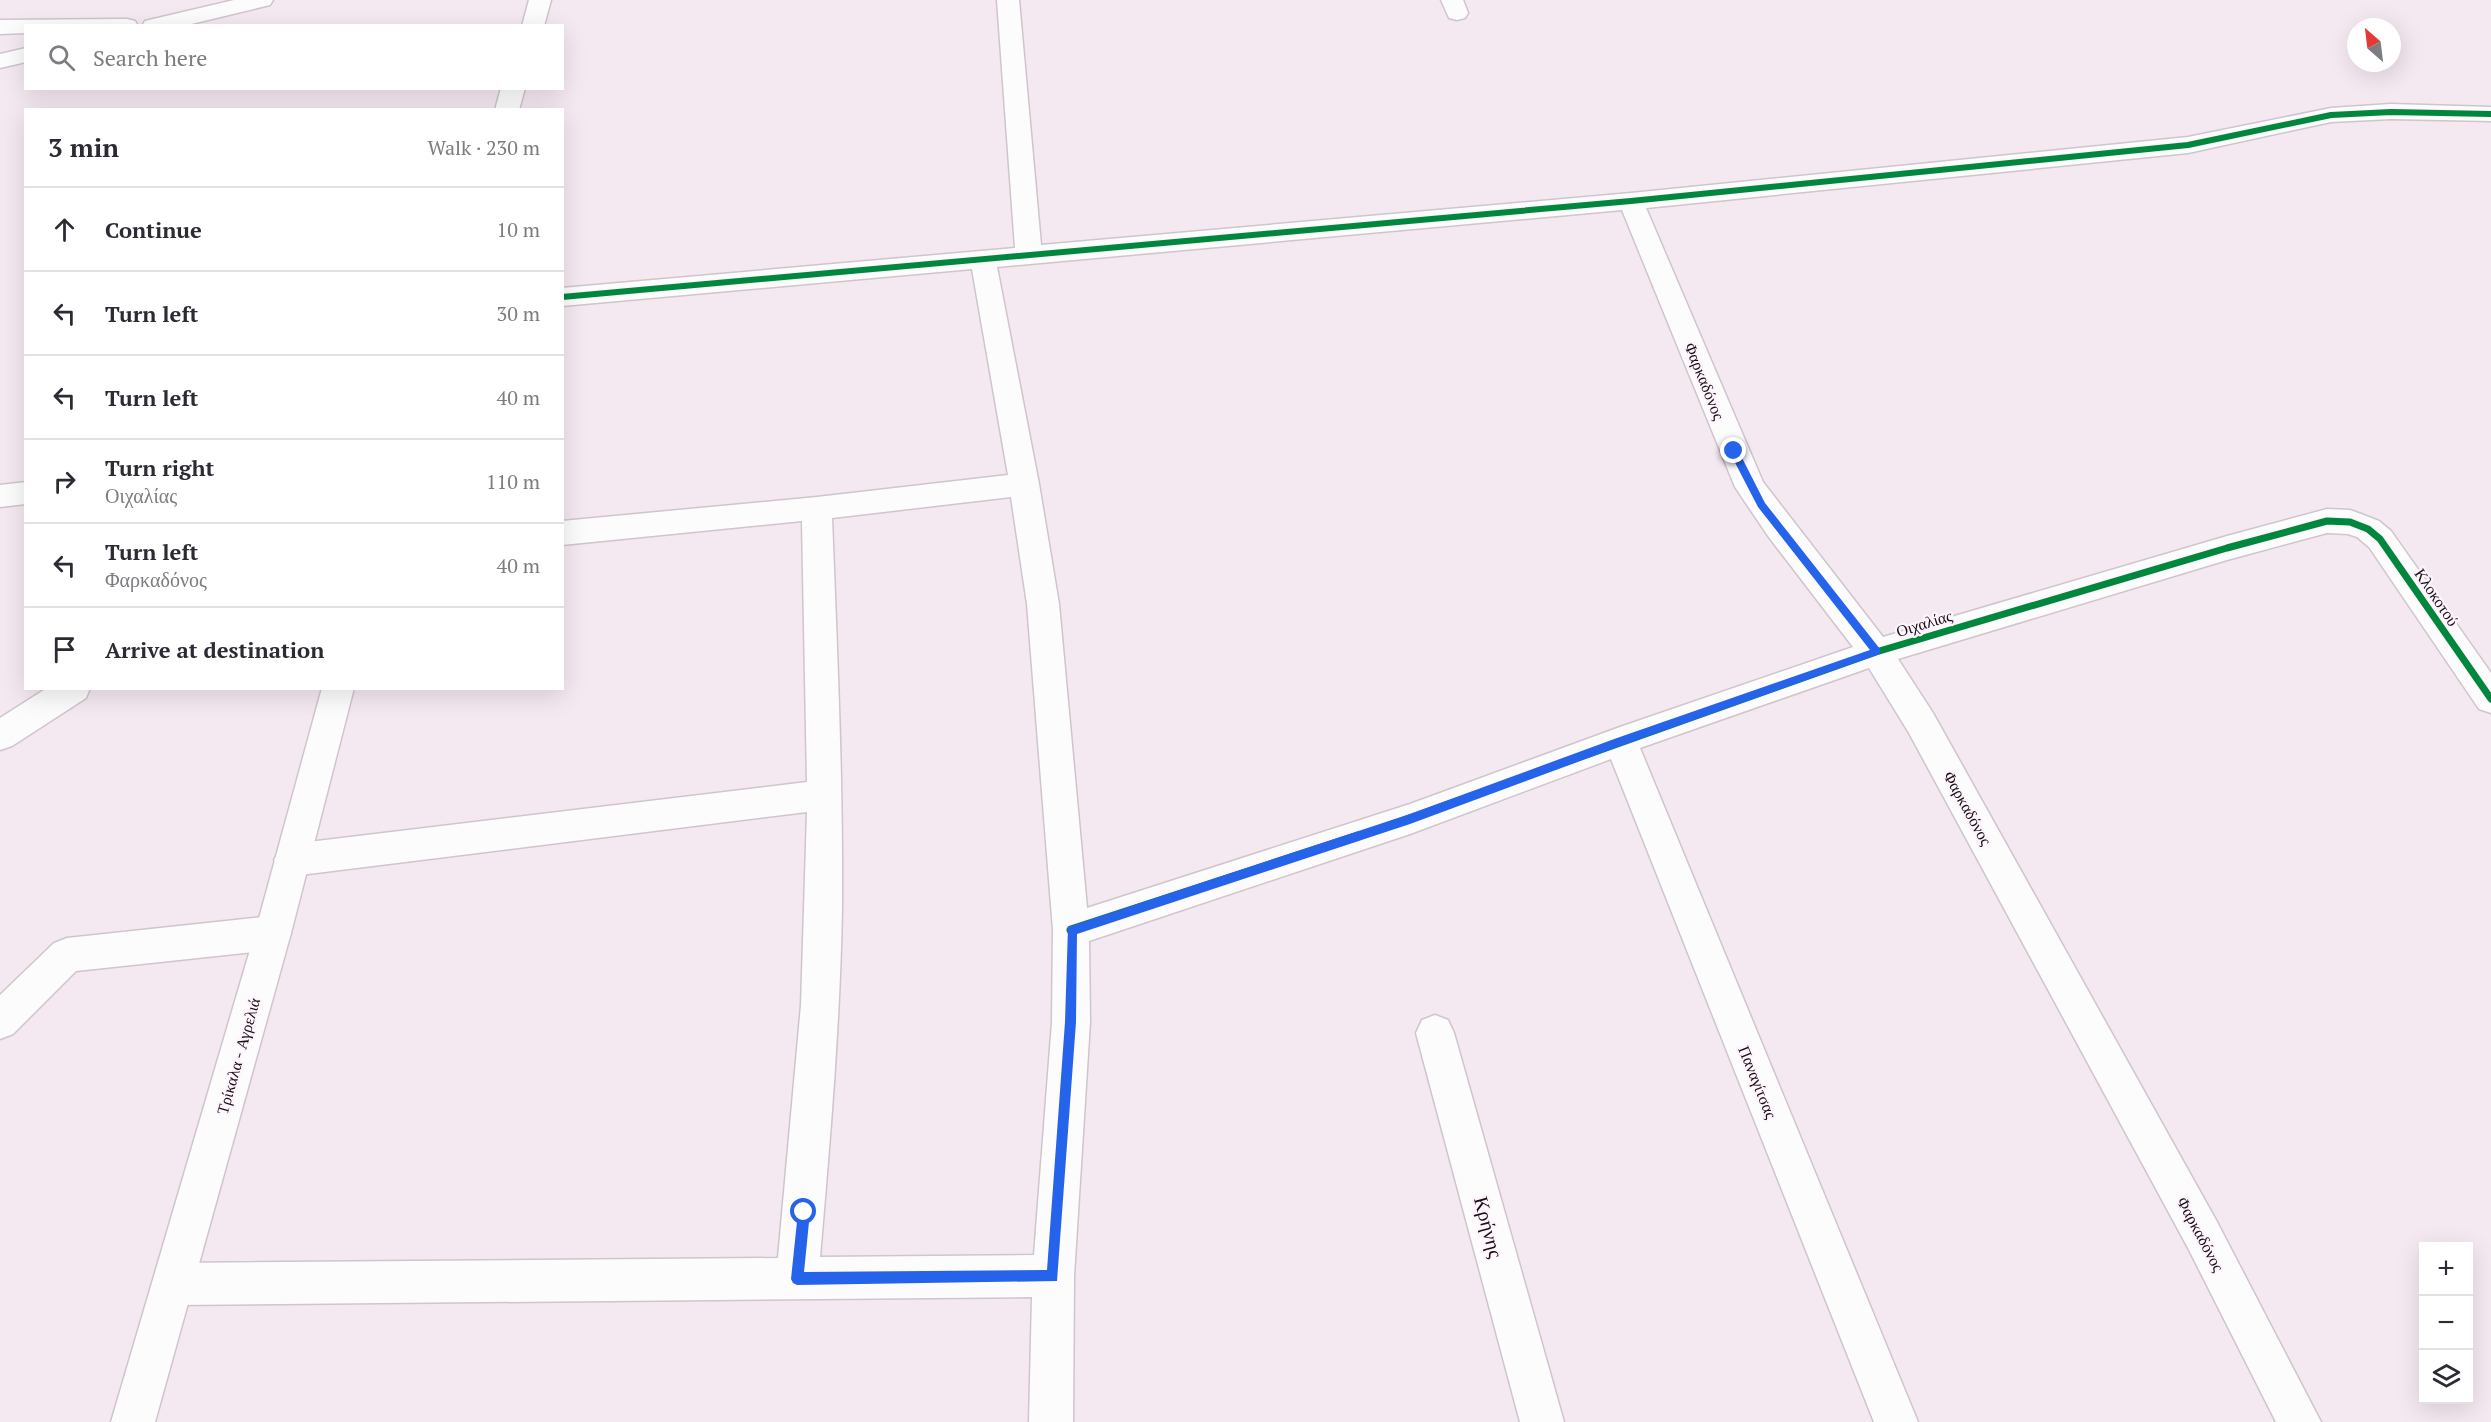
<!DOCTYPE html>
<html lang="en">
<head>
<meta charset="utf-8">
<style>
	body { margin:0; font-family:"PT Serif",serif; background:#f2f2f3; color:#2b2b33 }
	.controls { position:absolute; right:18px; bottom:18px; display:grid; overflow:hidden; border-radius:0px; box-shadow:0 6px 24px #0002 }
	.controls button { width:54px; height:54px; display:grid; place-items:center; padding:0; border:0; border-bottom:2px solid #e1e1e2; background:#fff; color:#2b2b33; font:30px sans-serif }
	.compass { position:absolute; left:2347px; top:18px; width:54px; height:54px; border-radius:50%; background:#fff; box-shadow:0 6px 24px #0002; rotate:332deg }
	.stop { position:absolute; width:18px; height:18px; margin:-14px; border:4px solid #2563eb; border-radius:50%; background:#fff }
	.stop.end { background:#2563eb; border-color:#fff; box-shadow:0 2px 6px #0008 }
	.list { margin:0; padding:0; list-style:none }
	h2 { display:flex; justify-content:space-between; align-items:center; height:78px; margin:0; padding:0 24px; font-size:26px }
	h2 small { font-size:20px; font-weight:400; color:#7c7c81 }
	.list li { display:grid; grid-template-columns:39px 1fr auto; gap:18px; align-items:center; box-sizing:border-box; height:84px; padding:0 24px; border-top:2px solid #e1e1e2 }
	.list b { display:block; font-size:22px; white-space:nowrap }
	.list p { margin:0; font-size:20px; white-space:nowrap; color:#7c7c81 }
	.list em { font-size:20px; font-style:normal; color:#7c7c81 }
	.icon { flex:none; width:33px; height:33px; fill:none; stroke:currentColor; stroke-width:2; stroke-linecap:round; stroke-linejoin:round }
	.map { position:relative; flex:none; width:2491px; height:1422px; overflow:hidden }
	.search { position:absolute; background:#fff; box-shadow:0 6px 24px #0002; left:24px; top:24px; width:540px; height:66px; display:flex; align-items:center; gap:15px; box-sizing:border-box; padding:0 21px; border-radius:0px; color:#7c7c81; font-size:22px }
	.panel { position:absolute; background:#fff; box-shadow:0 6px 24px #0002; left:24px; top:108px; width:540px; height:582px; border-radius:0px }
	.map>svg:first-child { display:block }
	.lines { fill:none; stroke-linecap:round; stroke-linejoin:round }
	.minor-casing { stroke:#cfc5cc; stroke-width:3 }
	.secondary-casing { stroke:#cfc5cc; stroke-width:3 }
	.minor { fill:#fdfcfd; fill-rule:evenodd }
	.secondary { fill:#fdfcfd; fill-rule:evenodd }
	.cycleway-far2-casing { stroke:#fef4fb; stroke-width:9 }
	.cycleway-far1-casing { stroke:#fef4fb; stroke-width:10 }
	.cycleway-casing { stroke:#fef4fb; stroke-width:13 }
	.cycleway-far2 { stroke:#00873e; stroke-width:6 }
	.cycleway-far1 { stroke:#00873e; stroke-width:7 }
	.cycleway { stroke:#00873e; stroke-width:9 }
	.route { fill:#2563eb }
	.labels { text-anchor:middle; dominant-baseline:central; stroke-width:4.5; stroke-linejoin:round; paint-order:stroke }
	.street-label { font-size:16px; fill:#170f15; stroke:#fef4fb }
	.near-street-label { font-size:20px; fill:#170f15; stroke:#fef4fb }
</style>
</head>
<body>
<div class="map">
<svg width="2491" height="1422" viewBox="0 0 2491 1422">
	<rect width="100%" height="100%" fill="#f4e8f1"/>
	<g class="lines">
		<defs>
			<path id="minor" d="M234,0h39l-3,5 -87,21h-41l3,-5z
				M997,0h22l22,245 590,-52 557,-56 143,-29 60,-4 100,3v14l-100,-2 -60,3 -143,31 -542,55 117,274 120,155 344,-101 100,-27 23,1 11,4 18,7 12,10 100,142v40l-12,-4 -110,-162 -12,-10 -9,-3 -21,-1 -100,27 -329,99 35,54 283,507 105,202h-45l-88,-174 -279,-515 -40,-65 -229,80 278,674h-44l-263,-663 -201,75 -321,107 1,81 -16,254 -1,146h-44l3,-125 -858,8 -15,-6 -6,-15 6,-15 15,-6 604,-5 23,-253 6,-193 -515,64 -12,-5 -6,-11 6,-11 12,-5 515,-62 -5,-261 -240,24v-24l255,-24 191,-22 -36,-206 -410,37v-18l453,-40zM1622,210l113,277 33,49 85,111 -233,80 -210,77 -323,104 -28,-304 -20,-120 -42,-217zM1011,497l16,107 26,326 -1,92 -18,233 -214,2c10,-116 20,-232 22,-349 1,-130 -5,-260 -10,-390z
				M1441,0h22l5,13 -3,5 -8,2 -8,-2z
				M127,19l8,2 3,5h-112v7l-26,1v-14z
				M26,48v14l-26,6v-14z
				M26,482v22l-26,3v-22z
				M47,688h43l-4,10 -74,48 -12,4v-32z
				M273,916l13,5 5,12 -5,12 -13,5 -197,21 -63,63 -13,5v-44l54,-52 13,-5z
				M1435,1015l13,5 6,13 110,389h-44l-104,-389 6,-13z"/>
			<path id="secondary" d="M529,0h22l-7,26h-22z
				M501,88h24l-6,22h-24z
				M322,688h32l-63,245 -136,489h-44l144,-489z"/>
		</defs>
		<use href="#minor" class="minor-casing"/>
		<use href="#secondary" class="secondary-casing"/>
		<use href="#minor" class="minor"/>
		<use href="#secondary" class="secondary"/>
		<defs>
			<path id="cycleway-far2" d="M562,297l1069,-96 557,-56 143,-30 60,-3 100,2"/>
			<path id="cycleway-far1" d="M1353,838l523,-186 351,-104 100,-27 23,1 18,7 12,10 111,160"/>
			<path id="cycleway" d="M1071,930l287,-94"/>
		</defs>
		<use href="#cycleway-far2" class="cycleway-far2-casing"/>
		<use href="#cycleway-far1" class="cycleway-far1-casing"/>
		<use href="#cycleway" class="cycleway-casing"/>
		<use href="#cycleway-far2" class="cycleway-far2"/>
		<use href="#cycleway-far1" class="cycleway-far1"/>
		<use href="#cycleway" class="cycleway"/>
	</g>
	<path class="route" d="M1734,447l3,1 28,55 115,146v5l-257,91 -213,79 -333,110 -1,88 -19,259 -260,4 -4,-2 -2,-4 7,-67 6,-6 6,6 -6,60 243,-2 18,-248 3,-95 342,-113 207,-76 253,-88 -112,-143 -29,-56z"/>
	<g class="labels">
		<g class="street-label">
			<text transform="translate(1705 381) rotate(68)">Φαρκαδόνος</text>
			<text transform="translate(2437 597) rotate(56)">Κλοκοτού</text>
			<text transform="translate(1924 623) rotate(-17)">Οιχαλίας</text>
			<text transform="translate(1968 808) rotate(61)">Φαρκαδόνος</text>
			<text transform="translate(238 1056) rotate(-74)">Τρίκαλα - Αγρελιά</text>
			<text transform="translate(1758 1082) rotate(68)">Παναγίτσας</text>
			<text transform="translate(2201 1234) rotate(62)">Φαρκαδόνος</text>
		</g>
		<g class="near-street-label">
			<text transform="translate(1489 1227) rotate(75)">Κρήνης</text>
		</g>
	</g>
</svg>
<div class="controls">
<button>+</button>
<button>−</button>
<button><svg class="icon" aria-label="layers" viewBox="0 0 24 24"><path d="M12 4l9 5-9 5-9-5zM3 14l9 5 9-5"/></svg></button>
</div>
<svg class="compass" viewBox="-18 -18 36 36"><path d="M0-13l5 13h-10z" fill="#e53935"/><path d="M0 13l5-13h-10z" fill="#7c7c81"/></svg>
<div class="stop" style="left:804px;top:1212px"></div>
<div class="stop end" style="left:1734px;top:451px"></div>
<div class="search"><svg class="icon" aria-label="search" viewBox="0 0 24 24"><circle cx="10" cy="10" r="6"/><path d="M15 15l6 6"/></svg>Search here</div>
<section class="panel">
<h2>3 min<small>Walk · 230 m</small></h2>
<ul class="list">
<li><svg class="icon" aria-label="ahead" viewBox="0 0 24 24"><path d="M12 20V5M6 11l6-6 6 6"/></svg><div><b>Continue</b></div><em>10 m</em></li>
<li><svg class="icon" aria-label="left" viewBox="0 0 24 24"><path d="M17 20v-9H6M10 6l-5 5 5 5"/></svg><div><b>Turn left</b></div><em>30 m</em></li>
<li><svg class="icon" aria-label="left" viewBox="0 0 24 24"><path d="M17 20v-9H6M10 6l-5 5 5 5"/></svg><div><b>Turn left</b></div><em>40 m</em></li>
<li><svg class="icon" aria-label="right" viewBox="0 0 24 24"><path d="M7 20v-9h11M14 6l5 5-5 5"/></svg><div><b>Turn right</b><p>Οιχαλίας</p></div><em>110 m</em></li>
<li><svg class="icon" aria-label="left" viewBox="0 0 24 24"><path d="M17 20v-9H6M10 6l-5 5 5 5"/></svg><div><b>Turn left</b><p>Φαρκαδόνος</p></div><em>40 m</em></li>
<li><svg class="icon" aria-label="arrive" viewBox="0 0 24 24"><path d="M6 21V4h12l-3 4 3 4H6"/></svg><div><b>Arrive at destination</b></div></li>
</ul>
</section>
</div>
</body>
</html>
